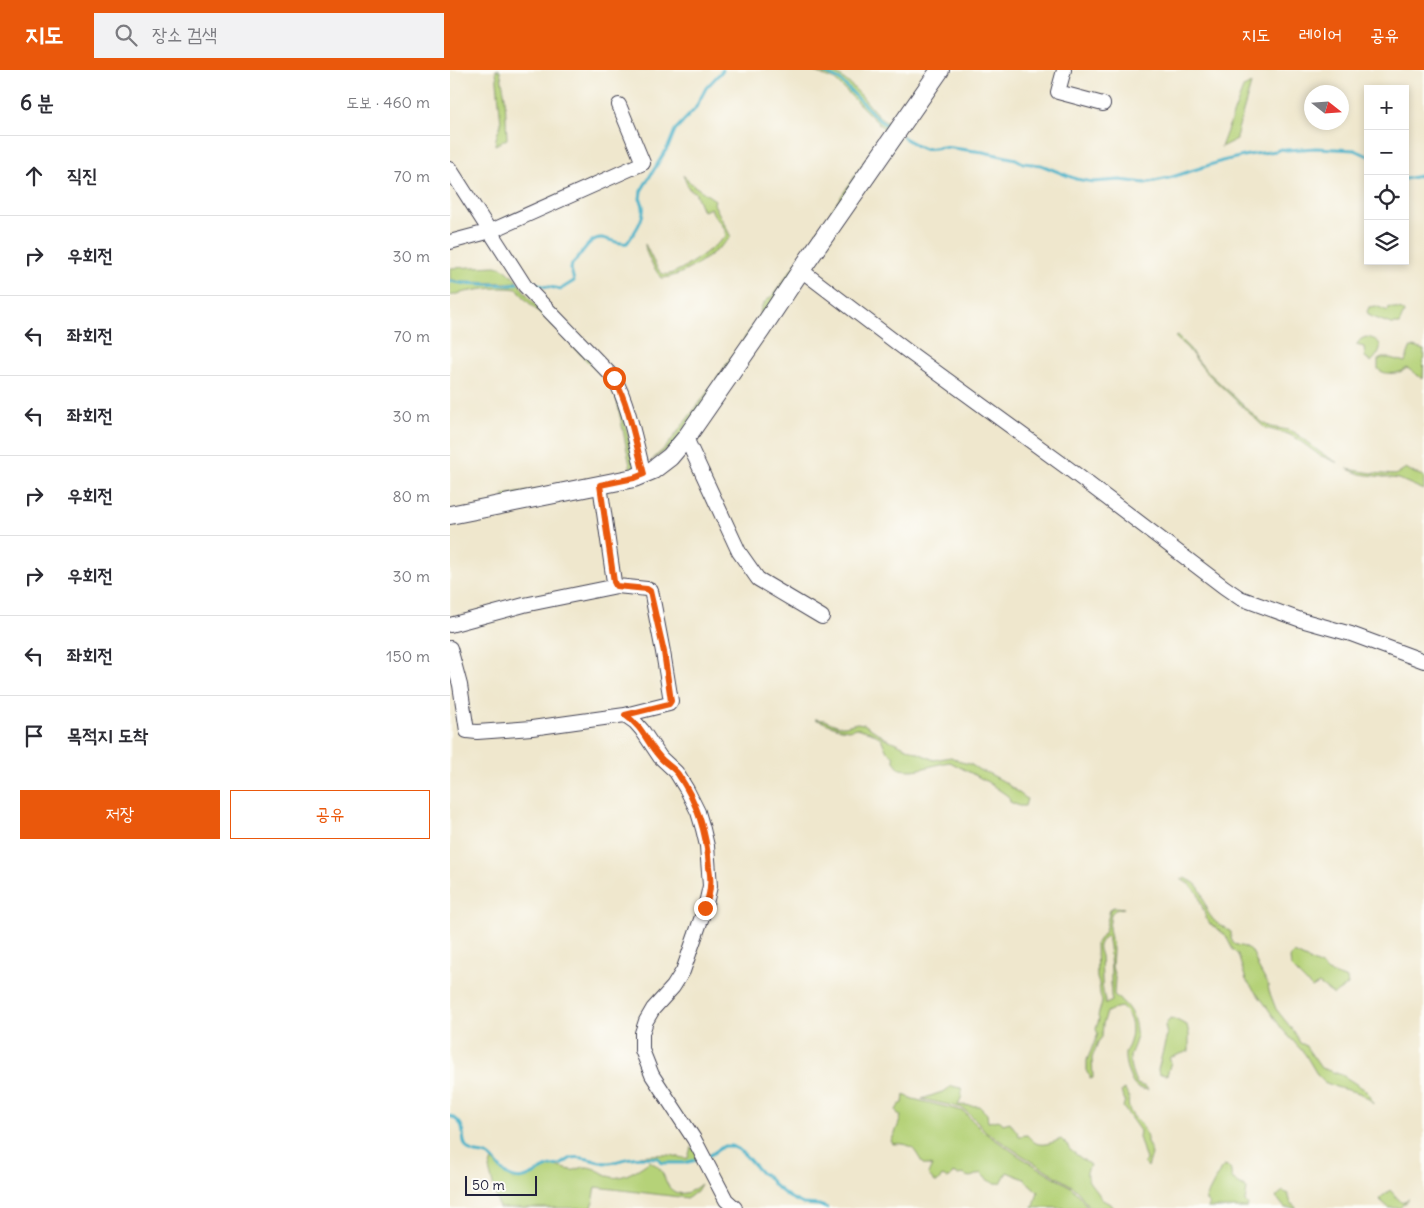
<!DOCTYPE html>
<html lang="ko">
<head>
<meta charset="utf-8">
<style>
	body { margin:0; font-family:Delius,"Poor Story",sans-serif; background:#f2f2f3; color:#2b2b33 }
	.controls { position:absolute; right:15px; top:15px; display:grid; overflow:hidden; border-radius:0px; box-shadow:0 2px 8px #0003 }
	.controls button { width:45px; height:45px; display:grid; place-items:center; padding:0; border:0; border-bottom:1px solid #e1e1e2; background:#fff; color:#2b2b33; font:25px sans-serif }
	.compass { position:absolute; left:854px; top:15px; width:45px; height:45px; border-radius:50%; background:#fff; box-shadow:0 2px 8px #0003; rotate:107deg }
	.scale { position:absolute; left:15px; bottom:12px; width:72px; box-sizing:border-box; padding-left:5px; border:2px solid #22223b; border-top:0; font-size:14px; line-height:18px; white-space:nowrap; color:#22223b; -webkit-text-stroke:4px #fdfcf7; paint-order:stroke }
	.stop { position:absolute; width:15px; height:15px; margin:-11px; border:4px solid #ea580c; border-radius:50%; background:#fff }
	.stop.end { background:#ea580c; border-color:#fff; box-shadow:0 1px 5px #0008 }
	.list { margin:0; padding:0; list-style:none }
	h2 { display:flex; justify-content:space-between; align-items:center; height:65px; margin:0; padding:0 20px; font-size:21px }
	h2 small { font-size:16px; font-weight:400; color:#7c7c81 }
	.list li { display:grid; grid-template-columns:32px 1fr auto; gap:15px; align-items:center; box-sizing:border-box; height:80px; padding:0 20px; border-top:1px solid #e1e1e2 }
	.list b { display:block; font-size:19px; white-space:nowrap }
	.list em { font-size:16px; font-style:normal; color:#7c7c81 }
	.actions { display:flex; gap:10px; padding:15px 20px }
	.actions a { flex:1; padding:11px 0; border:1px solid #ea580c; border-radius:0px; text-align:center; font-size:18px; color:#ea580c }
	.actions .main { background:#ea580c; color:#fff }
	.icon { flex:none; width:28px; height:28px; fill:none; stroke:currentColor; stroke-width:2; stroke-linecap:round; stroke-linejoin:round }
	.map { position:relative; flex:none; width:974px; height:1138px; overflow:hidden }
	header { display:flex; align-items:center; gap:30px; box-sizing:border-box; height:70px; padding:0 25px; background:#ea580c; color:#fff }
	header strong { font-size:24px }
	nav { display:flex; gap:28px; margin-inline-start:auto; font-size:18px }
	.search { width:350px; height:45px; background:#f2f2f3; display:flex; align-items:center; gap:12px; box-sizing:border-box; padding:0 18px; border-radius:0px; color:#7c7c81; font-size:19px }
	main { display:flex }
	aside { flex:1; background:#fff }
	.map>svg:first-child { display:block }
	.green { fill:#b5d278; stroke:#6c7a5a; fill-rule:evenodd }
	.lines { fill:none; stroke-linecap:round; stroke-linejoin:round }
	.stream { stroke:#4ab2c9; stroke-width:3 }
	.minor-casing { stroke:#414051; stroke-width:16 }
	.major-casing { stroke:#414051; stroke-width:20 }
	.minor { stroke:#fff; stroke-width:14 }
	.major { stroke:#fff; stroke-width:18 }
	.route { stroke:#ea580c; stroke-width:6 }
</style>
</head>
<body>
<header>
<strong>지도</strong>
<div class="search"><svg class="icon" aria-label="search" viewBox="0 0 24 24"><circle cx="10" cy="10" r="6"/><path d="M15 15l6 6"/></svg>장소 검색</div>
<nav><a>지도</a><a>레이어</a><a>공유</a></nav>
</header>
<main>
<aside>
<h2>6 분<small>도보 · 460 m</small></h2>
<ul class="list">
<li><svg class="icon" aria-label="ahead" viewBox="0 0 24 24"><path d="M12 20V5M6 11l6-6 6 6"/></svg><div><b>직진</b></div><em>70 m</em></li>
<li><svg class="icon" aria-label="right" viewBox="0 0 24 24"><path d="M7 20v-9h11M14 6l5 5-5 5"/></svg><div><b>우회전</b></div><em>30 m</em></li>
<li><svg class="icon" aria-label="left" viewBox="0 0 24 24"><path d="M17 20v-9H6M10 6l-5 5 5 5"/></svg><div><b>좌회전</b></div><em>70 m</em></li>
<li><svg class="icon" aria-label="left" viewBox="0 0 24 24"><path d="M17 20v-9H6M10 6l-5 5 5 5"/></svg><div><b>좌회전</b></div><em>30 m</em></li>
<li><svg class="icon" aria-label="right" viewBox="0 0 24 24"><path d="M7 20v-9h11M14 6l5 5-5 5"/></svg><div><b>우회전</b></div><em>80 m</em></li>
<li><svg class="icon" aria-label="right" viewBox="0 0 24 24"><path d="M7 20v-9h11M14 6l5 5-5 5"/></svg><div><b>우회전</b></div><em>30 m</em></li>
<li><svg class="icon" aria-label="left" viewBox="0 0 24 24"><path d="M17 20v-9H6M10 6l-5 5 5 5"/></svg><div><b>좌회전</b></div><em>150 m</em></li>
<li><svg class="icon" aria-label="arrive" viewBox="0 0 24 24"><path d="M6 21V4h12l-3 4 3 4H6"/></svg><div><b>목적지 도착</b></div></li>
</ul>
<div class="actions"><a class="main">저장</a><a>공유</a></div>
</aside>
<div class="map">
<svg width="974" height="1138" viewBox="0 0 974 1138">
	<rect width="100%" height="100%" fill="#fdfcf7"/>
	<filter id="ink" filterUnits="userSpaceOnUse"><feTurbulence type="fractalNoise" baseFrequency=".02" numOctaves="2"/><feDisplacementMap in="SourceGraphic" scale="10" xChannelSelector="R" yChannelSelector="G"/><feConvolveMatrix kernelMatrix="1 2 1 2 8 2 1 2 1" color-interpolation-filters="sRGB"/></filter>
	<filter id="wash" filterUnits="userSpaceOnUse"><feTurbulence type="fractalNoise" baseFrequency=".0096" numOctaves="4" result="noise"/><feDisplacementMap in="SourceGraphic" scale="20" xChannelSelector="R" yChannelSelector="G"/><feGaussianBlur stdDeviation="1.12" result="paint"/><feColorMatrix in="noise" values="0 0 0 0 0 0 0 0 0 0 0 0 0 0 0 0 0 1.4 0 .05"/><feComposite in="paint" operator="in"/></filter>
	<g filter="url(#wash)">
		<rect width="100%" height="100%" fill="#efe7cd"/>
		<path class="green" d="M46,0h4l5,27 2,42 -12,6c1,-9 3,-13 6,-21z
			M360,0h20l4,2c8,5 15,11 22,18 11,10 20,28 34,33l38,-53h7l-263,376 -21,15 15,-14 10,-13 33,-44 46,-67 5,-9 1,-6 4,-6 9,-8 22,-31 82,-121 7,-13 -6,-5 -44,-44z
			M801,14l-14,49v6l-16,8 22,-59z
			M233,105l10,10 22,15 -1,3 1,3 16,31c-15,15 -48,41 -70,41 -6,-9 -16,-23 -16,-34 3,6 12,27 18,30 11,5 55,-30 63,-38 0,-12 -12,-16 -15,-28l-8,3 -8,-19 -6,-3z
			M46,196c10,2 14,8 21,15l-5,2 -51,-1 -11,-3v-11z
			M0,212l11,2 51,2 6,-3 14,18 82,82 4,10 19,81 -131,26 -3,-5c25,-3 50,-8 74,-12 18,-4 37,-6 54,-13l-15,-74 -4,-11 -25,-24 -30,-32 -31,-29 -8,-11c-20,-3 -49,1 -68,7z
			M926,236l12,5 1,-4 13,3 2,3 -5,11h-8l-21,-8 -3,-4 2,-5z
			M727,266l13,13 4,7 13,15 53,50 11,6 17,3 6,2 27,21 17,10 -19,-8 -23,-17 -8,-4 -23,-6 -60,-57 -18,-23 -12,-11z
			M916,267c19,3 17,13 5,25l-6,-5 -1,-10 -8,-2 5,-6z
			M963,277l11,3 -1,29 -16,-11c-7,6 -22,8 -29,1v-9l4,-2h8l15,4 5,-14z
			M956,398l8,5 10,3v14l-25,-11 -39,-5 -13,-5 25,4 23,2z
			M365,649l9,1 15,6h6l12,-3 7,1 21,14 49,22 17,-3 10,5 9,2 11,7 7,2 15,8 24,18 -2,7h-6l-9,-4 -1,-5 -4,-3 -19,-13 -36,-19c-17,2 -32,11 -50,7l-6,-8 -1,-5 -7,-6 -5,-12 -5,-3 -6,-3 -14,-4 -7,2 -8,-1z
			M734,808c25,8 15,25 28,40 5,7 13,9 19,14v7l3,5 14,4 5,5 5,14 10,18 1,6 7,18 19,24 5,10 5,2 16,23 21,7 22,14 6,6 3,9 -5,-6 -9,-5 -23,-6 -12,-5 -6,-6 -13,-22 -23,-25 -18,-26 -18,-23 -8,-25 -5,-5 -7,-14 -8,-7 -7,-4 -5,-7 -8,-24 -8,-9 -9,-6z
			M664,837l10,1 -9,2 -4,4 -2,14 4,21 -1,18 3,10 -1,16 1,4c15,7 22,25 21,40 0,7 -5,13 -6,20 -1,8 3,19 7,27l9,3 2,3c-4,-1 -8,-1 -12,-3 -6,-5 -12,-25 -11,-33 0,-2 2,-6 3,-7 6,-14 6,-30 -7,-40l-5,1 -9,4 -4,12 -1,13 -4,5 -6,16 1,20 -3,1v-3l-3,-3v-13l11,-26 -2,-5 3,-10 -1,-3 4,-14 -2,-8 -1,-10 -2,-6 -1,-34 9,-13 5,-22zM657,865c3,15 4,31 4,46 0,7 -1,13 1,20l-6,3c-5,-15 -4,-32 -5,-48 -1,-4 -3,-7 -2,-11 2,-5 5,-7 8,-10z
			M844,883l29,14 5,5 19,7 1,6 -11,7 -3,3 -15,-11 -7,4 -21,-21 -1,-9z
			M720,948c7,1 11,5 17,7l2,9v17l-20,7 2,4 -4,13 -8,-1 -1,-4 9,-35 -2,-9z
			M501,1016l10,2c2,8 0,10 -3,17l21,1 8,8 1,8c6,0 11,-5 15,2l7,-2c3,6 7,8 9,14l8,-1c2,2 4,4 6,6 7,7 21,1 28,-2l7,7 1,3 21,16c-10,16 7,21 11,34l9,5 3,4h-23l-11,-15 -7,-7 -52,-32 -35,-23 -8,-10 -15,-13 -40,-9 23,-8z
			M674,1019l5,8c-4,20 12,21 17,37 1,2 1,5 1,8 2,4 4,8 5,12l-4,13 -4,-4 2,-3 -7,-23 1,-6 -17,-24 2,-7 -3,-5 -1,-4z
			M454,1025l9,4 50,12 21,21 35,24 52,31 10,11 7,10h-55c3,-6 3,-11 5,-16l-14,-13 -17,-7 -6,11c-9,1 -15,-3 -20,-10 -8,2 -10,7 -18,1l-5,1 -5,-2 -3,5h-3l-5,-2 -4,6h-3l-7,-8 4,-8 -3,-1h-5c-10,-14 -10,-23 -31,-21l-2,-3c4,-8 8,-16 10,-25l-3,-2 -2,-4 3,-5 4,-2z
			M241,1077l12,11 -19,5h-21l-5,-6 -12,1 -7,-2c10,-1 19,-2 29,-1 7,0 14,4 20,3z
			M42,1090c7,8 13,18 24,19 14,2 23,-11 36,-13 6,0 13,3 19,4 5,1 9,-3 15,-3 9,0 17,7 25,10 11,3 30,-9 39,-16 3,3 7,4 10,8 4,5 5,12 9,18 10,12 22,5 32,-3l-4,7 -9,7 -92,-11 -4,21h-93l-10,-39z
			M774,1096c10,2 5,6 9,13 3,5 10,6 14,10l-2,13 3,3 -1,3h-40l2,-5 -3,-2v-3l15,-29z
			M940,1120l12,13 7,-5 -9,10h-11l-10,-9z
			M833,1121l5,3 3,9 6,5h-12l-9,-11z"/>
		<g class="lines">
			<path class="stream" d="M369,0l21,10 40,41 10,6
				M453,67l14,9 7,3 20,-2 39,5 33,7 7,4 18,2 35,14 17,3 27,-2 25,3 24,-5 53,-17 26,-6 28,-4 5,-2 6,1 29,-2 39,2 13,6
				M955,109l19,-4
				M0,211l11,2 51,2 5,-2
				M79,211l14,5 18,3 13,-8 -3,-12 1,-5c9,-7 16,-27 30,-26 9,1 15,7 25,5 8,-11 23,-31 13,-44l1,-8 28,-46 6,-15 20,-21 11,-21 17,-18
				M0,1046c21,9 7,23 19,34 5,4 12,3 18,5 9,4 13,17 22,21 14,8 26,-4 39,-9 4,-2 10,-1 14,-3 4,-2 6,-5 10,-6 13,-3 25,6 37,5 8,-1 15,-4 23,-5 8,-2 17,0 26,0l4,5h22l17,-4
				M257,1087l17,-11h7l7,3 7,6 16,18 7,4 7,9 14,11 14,7 16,1 8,3"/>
		</g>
	</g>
	<g filter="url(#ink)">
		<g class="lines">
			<defs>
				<path id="minor" d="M614,0l-6,22 45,12
					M0,99l75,117 89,92c15,26 22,67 30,96
					M0,172l41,-11 152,-68 -24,-58
					M351,200l105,80 163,119 155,118 16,11 61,22 50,14 73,27
					M236,368l53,114 19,27 64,38
					M0,555l74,-20 93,-19
					M0,578l10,37 7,46 10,1 55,-4 93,-13 44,-11 2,-3 -8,-49 -11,-57 -1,-4 -4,-2 -30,-3 -3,-4 -14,-97
					M175,645l10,7 7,8 18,27 16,15 11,18 11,22 5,17 4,17 3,40 -5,22 -22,63 -10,16 -20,22 -7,12 -4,12v17l10,25 42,64 32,61 9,8"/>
				<path id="major" d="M0,445l184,-37 19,-8 17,-13 16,-19 75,-108 40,-60 139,-200"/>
			</defs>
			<use href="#minor" class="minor-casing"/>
			<use href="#major" class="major-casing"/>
			<use href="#minor" class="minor"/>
			<use href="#major" class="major"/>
		</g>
	</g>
	<g class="lines" filter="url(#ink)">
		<path class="route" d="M164,308c15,26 22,67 30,96l-10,4 -34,7 14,97 2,4 31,3 3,2 14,61 7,49 -2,3 -44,11c19,13 20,25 34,41 5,7 14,11 19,18 19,28 29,60 31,93 1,6 2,13 1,19 0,8 -3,15 -5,22"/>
	</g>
</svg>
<div class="controls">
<button>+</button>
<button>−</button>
<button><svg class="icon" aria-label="locate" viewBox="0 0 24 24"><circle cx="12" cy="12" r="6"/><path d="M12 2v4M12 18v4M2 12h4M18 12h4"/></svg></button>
<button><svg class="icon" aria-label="layers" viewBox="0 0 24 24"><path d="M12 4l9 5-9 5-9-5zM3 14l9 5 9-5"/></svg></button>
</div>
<svg class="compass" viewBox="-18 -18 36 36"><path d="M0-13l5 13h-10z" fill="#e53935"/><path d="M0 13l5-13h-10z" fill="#7c7c81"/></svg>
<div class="scale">50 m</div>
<div class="stop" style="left:164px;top:308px"></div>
<div class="stop end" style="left:255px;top:838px"></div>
</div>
</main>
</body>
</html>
